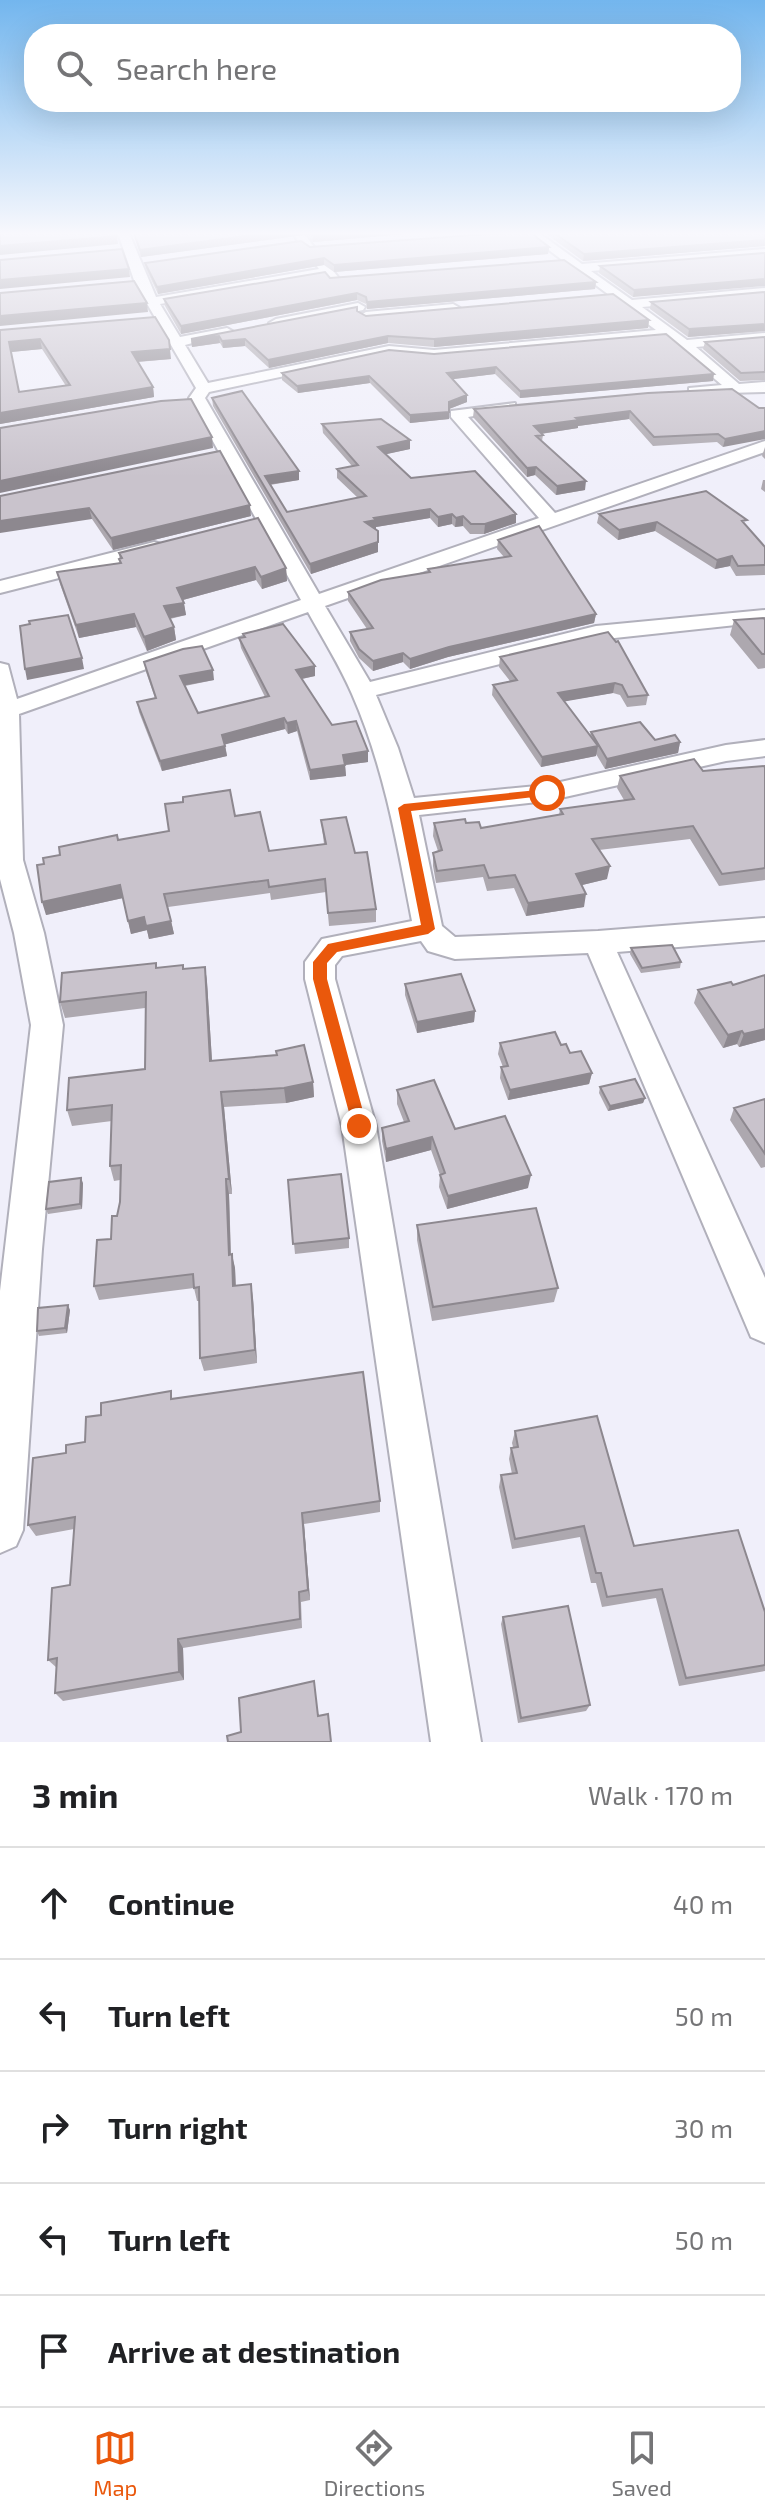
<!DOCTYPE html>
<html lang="en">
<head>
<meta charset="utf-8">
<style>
	body { margin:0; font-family:"Exo 2",sans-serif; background:#f2f2f2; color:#202124 }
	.stop { position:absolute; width:24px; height:24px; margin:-18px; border:6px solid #ea580c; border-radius:50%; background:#fff }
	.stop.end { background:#ea580c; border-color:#fff; box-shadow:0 2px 8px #0008 }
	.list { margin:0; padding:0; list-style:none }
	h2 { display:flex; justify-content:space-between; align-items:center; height:104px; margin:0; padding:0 32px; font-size:34px }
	h2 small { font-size:26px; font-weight:400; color:#757577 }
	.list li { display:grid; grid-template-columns:52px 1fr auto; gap:24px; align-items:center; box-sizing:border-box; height:112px; padding:0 32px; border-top:2px solid #e0e0e0 }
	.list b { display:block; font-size:30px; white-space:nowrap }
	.list em { font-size:26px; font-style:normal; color:#757577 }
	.icon { flex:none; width:44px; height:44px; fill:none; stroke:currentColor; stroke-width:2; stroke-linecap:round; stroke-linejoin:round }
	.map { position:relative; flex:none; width:765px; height:1742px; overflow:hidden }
	.search { position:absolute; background:#fff; box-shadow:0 8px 32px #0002; left:24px; right:24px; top:24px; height:88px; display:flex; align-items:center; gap:20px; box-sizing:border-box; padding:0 28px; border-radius:32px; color:#757577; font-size:30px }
	.sheet { height:664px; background:#fff }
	nav { display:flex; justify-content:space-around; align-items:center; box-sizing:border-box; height:112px; border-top:2px solid #e0e0e0; background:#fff; font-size:22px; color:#757577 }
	nav a { display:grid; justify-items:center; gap:4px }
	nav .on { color:#ea580c }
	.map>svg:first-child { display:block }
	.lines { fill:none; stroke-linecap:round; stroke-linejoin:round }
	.minor-casing { stroke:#b1b0bb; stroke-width:4 }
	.minor { fill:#fff; fill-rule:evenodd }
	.wall { fill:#ada8af; fill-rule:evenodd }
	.shaded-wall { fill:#8d888f }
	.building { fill:#c9c3cc; stroke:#8d888f; stroke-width:2; fill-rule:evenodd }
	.route { fill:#ea580c }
</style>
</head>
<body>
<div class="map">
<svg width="765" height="1742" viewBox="0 0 765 1742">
	<rect width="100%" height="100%" fill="#f0effa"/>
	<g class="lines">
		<defs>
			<path id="minor" d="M118,233h11l27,64 163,-28 -27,-36h11l35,44 -6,4 -7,-5 -165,28 20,33 47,-9 7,4 -49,13 23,38 181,-37 45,4 222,-20 -130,-97h13l43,31 183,-15v8l-174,14 41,29 133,-12v8l-123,11 45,33 78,-7v8l-69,6 43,37 26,-2v10l-76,2v-6l33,-3 -56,-47 -232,20 -45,-4 -180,38 -4,6 114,196 220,-76 -88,-101v-6l64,-8v6l-47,8 87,96 210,-72v11l-440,154 45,76 226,-56 169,-16v12l-169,18 -220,55 22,53 16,50 133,-13 179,-40 39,-5v16l-39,5 -179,40 -128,14 23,111 13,11 143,-6 167,-13v22l-148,12 148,326v65l-14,-6 -163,-384 -133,6 -27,-8 -7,-10 -79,15 -7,9v14l41,147 105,616h-50l-89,-616 -37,-147v-17l17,-23 90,-18c-15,-78 -28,-154 -60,-227 -12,-28 -29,-55 -44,-82l-289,102 4,146 21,73 19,92 -21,224 -19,281 -7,16 -16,7v-262l31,-266 -17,-92 -14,-54v-216l8,2 9,34 284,-99 -112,-202 7,-10 -61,-105z
				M358,303l7,4 -2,3 -87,17 -7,-4 7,-4z
				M453,304l7,4 -2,3 -92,9 -7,-4 7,-4z
				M154,542l7,2 3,4 -3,4 -161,41v-12z"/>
		</defs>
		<use href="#minor" class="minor-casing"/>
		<use href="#minor" class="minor"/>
	</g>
	<path class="wall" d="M133,233h285l-105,9 -9,-7 -163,22z
		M545,233h220v13l-182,15z
		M310,247h239l-1,7 -214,18 -10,-7 -166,29 -12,-25 -1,-6z
		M765,253l-132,44 -34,-24 1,-7z
		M330,278l266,4 -1,7 -228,20 -1,-5 -9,-4 -176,34 -16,-28 -1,-7z
		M765,292v39l-77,6 -38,-28 1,-7z
		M357,311l9,5 283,4 -1,8 -214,19 -46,-4 -119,25 -24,-22 -22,2 -3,-5 -28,4 -1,-8z
		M0,330l171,29 -33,3 15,25 1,10 -154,27zM42,349l24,37 -47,6 -8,-40z
		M765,337v43l-25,1 -37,-32 2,-7z
		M389,350l324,31 -193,17 -25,-24 -42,5 14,23 -18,7v10l-39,4 -40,-40 -72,10 -16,-13v-7z
		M212,398l87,82 -29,5 17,27 71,-14 -21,-20v-9l15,-3 -29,-33 -1,-9 88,25 -24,5 25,24 105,36v9l-32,11h-14l-7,-8 -8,1 -3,-3 -14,3 -8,-9 -54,9v2l2,2v21l-67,22 -98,-168z
		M759,408l-36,39 -6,-5 -64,4 -24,-27 -51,7v2l-37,6 2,1 -1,6 43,49 -29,5 -21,-20 -8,2 -54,-60 1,-8z
		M765,447v12l-3,-3z
		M763,480h2v12l-4,-3z
		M0,496l251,20 -138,34 -21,-31z
		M599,514l147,12 19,21v28l-29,1 -6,-10 -15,3 -60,-38 -37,9 -21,-17z
		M498,540l98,74 -2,9 -146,34 -38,12 -7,-7 -30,9 -14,-13 -9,-17v-9l17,-3 -19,-28v-9l80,-20v-3l76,-12 -7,-8z
		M119,553l167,15 1,13 -25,8 -6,-9 -73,20 3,15 -16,4 4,8 2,13 -29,11 -11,-24 -57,11 -19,-54 -3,-12 63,-9z
		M734,620h31v48l-7,1 -28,-34z
		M608,632l40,63 -2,10 -19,2 -7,-12 -7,-2 -49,8 26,34 1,-3 89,10 -2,11 -73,16 -9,-15v2l-55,11 -49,-72 1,-10 17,-4 -11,-14 1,-10z
		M243,634l72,42 -13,3 30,46 36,37 -23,3 1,11 -36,4 -13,-49 -9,3 -3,-5 -60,15 2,12 -65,15 -23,-59 -2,-10 18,-4 -9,-26 -2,-10 70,18 -29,6 13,27 67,-16 -24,-49 -2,-10 4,-1z
		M765,766v114l-46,6 -29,-47 -91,11 8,29 -25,6 2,22 -58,9 -12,-28 -27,3 -4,-14 -47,6 -3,-17v-13l5,-2 -5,-15 1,-13h32l15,5 78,-13 1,-6 64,-9 -7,-12 3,-12z
		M235,816l34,35 55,-7 -3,-24 34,33 21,56v13l-47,4 -3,-34 -55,8 -1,-7 -102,14 6,27 -25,5 -2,-9 -16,4 -8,-36 -77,17 -2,-51 16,-9 58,-15 51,-9z
		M631,948l50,14 -1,6 -39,5 -11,-19z
		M205,967l2,15 5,79 101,21 1,15 -28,6 -62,4 8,87h-3l2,60 4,14 1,18 17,12 4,65 -53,8 -4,-13 -1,-57h-2l-3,-13 -95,12 -5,-14 17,-47 6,-23 3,-14v-22l-6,1 -4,-15 2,-45 -40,5 -5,-16 78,-41v-61l-80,10 -5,-16 97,-34 27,1z
		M405,984l70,27 -1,11 -57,11 -12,-38z
		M733,985l32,55 -26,7 -2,-3 -14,4 -29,-45 4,-13z
		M500,1043l61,2 31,28 -3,11 -81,16 -8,-22 1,-11h2l-5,-13z
		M600,1087l45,11 -2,5 -35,8 -9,-18z
		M397,1090l58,39 73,59 -81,21 -8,-22 1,-12 -9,-25 -45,12 -4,-21v-13l22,-6 -7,-18z
		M765,1099v68l-4,1 -31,-48 4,-12z
		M288,1180l61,58v10l-54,6z
		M83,1183l-1,26 -34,5 -2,-5z
		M417,1225l141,63 -4,14 -122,19 -15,-81z
		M70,1310l-3,23 -28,3 -2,-5z
		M174,1399l206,102v11l-76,12 6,76 -9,2 1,26 -119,20 1,32 -121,21 -8,-8 2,-25 -9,-8 22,-75 4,-56 -38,7 -8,-11 38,-72 19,-11 16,-27z
		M515,1431l119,115 131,66v59l-86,15 -23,-88 -54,9 -6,-24h-5l-11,-46 -68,12 -13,-62 2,-12 11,-1 -3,-15 2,-11 2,-1 -1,-4z
		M503,1617l87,88 -4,6 -68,12 -17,-99z"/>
	<path class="shaded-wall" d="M267,233h37v2l-163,22 -1,-7z
		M336,233h82l-105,9v-7z
		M117,236l1,8 -118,11v-9z
		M765,240v6l-182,15 1,-7z
		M549,247l-1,7 -214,18v-7z
		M324,258v7l-166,29 -1,-7z
		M129,269l1,8 -130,12v-9z
		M765,279v7l-132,11 1,-7z
		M596,282l-1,7 -228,20v-7z
		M357,293v7l-176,34v-8z
		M147,303l1,9 -148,14v-10z
		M649,320l-1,8 -214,19v-8z
		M765,324v7l-77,6 1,-8z
		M219,336l1,7 -28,4 -1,-8z
		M388,336v7l-119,25 -1,-8z
		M40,339l2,10 -31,3 -2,-10z
		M245,339v7l-22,2 -1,-7z
		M170,349l1,10 -37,3 -2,-10z
		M496,367l-1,7 -49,6 1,-7z
		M714,374l-1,7 -193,17v-7z
		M369,376l1,7 -72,10 -1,-7z
		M153,387l1,10 -154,27v-11z
		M467,395v7l-18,7v-7z
		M630,411l-1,8 -51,7v2l-45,7 1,-9 42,-8z
		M449,412v7l-39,4v-8z
		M765,431v8l-42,8 2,-8z
		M212,437l1,11 -213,45v-12z
		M410,440v9l-32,7v-9z
		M536,467l-1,8 -8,2v-9z
		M299,471v9l-33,5 -1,-9z
		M586,481l-1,9 -29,5 1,-9z
		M250,505l1,11 -138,34 -2,-12z
		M89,508l3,11 -92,14v-12z
		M430,509v9l-54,9v2l-11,-7 9,-4z
		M452,514v10l-14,3v-10z
		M516,514v9l-32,11 1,-10z
		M463,516v10l-8,1 1,-9z
		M657,522l-2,9 -37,9 1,-10z
		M378,542v10l-67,22 -1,-10z
		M732,556l-2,10 -15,3 2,-9z
		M255,567l1,13 -77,21 -2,-13z
		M286,568l1,13 -25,8 -1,-12z
		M184,603l2,12 -20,4 -2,-13z
		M134,614l2,13 -57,11 -3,-13z
		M596,614l-2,9 -146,34 -38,12v-10l39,-12z
		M174,627l2,13 -29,11 -3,-14z
		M403,653v9l-30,9v-10z
		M82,658l2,11 -57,11 -2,-11z
		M315,666v10l-19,4v-10z
		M213,670l1,10 -33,6 -1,-10z
		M615,683l-2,10 -57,10 2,-10z
		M284,718l1,11 -62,16 -1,-10z
		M296,721l1,10 -9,3 -1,-11z
		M680,742l-2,11 -73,16 2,-10z
		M225,746l2,10 -65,15 -2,-10z
		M598,746l-2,10 -55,11 1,-10z
		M368,751v11l-23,3 1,11 -36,4v-10l33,-15z
		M610,866l-3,13 -33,8 2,-13z
		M120,885l3,13 -77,17 -4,-13z
		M586,894l-2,13 -58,9 2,-13z
		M144,917l3,13 -16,4 -3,-13z
		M171,921l3,13 -25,5 -3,-13z
		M205,967l2,15 6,94 -3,-15z
		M475,1011l-1,11 -57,11v-11z
		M765,1029v11l-26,7 5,-13z
		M742,1031l-5,13 -14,4 5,-13z
		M592,1073l-3,11 -81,16 2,-10z
		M313,1082l1,15 -28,6 -2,-15z
		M221,1092l3,15 8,87 -3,-15z
		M645,1098l-2,5 -35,8 2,-5z
		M432,1137l-1,13 -45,12v-13z
		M531,1175l-3,13 -81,21 1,-13z
		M81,1178l2,5 -1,26 -2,-5z
		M226,1179l3,15 2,75 -2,-14z
		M232,1254l3,14 1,32 -3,-14z
		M251,1284l2,14 4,65 -2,-13z
		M68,1305l2,5 -3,23 -2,-5z
		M302,1513l2,11 6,76 -2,-10z
		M178,1639l5,9 1,32 -5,-8z"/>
	<path class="building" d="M0,233h115l2,3 -117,10z
		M134,233h133l-127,17z
		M310,233h26l-23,2z
		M502,233h29l18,14 -215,18 -10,-7 -167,29 -12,-24 156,-22 9,6z
		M554,233h211v7l-181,14z
		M122,249l7,20 -129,11v-20z
		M765,253v26l-131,11 -34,-24z
		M564,260l32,22 -229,20 -1,-5 -9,-4 -176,33 -17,-27 161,-27 5,6z
		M134,281l13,22 -147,13v-23z
		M765,292v32l-76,5 -38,-27z
		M613,294l36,26 -215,19 -46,-3 -120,24 -23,-21 -23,2 -3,-5 -28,3 166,-32v4l9,5z
		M155,317l14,23 1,9 -38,3 21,35 -153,26v-83zM40,339l30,46 -51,7 -10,-50z
		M666,334l48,40 -194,17 -24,-24 -49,6 20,22 -18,7v10l-39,3 -41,-39 -72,10 -15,-13 107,-23 45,4z
		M765,337v35l-24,1 -36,-31z
		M732,389l27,19h6v23l-40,8 -7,-5 -64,3 -24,-26 -54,7 3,2 -45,6 9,9 -7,1 50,45 -29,5 -21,-19 -9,1 -53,-59 174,-16z
		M242,391l57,80 -34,5 22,36 79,-16 -29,-27 21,-4 -36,-41 59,-5 29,21 -32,7 33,31 64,-7 41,43 -31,10h-14l-8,-8 -7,2 -4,-4 -14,3 -8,-8 -56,9 2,2 -11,2 13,9v11l-68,22 -98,-166z
		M191,399l21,38 -212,44v-53l161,-27z
		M220,451l30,54 -139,33 -22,-30 -89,13v-25z
		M706,491l41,29 -5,1 23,26v18l-27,1 -6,-10 -15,4 -60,-38 -38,8 -20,-16z
		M258,518l28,50 -25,9 -6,-10 -78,21 7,15 -20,3 10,21 -30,10 -10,-23 -58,11 -19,-53 64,-9 -2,-4 3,-1 -3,-5z
		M539,526l57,88 -147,33 -39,12 -7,-6 -30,8 -14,-12 -9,-17 23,-4 -25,-36 33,-12 49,-8 -2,-3 83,-13 -13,-16z
		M68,615l14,43 -57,11 -5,-43 10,-2 -1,-3z
		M764,618l1,2v34h-3l-28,-34z
		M283,624l32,42 -19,4 36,55 24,-4 12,30 -25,4 2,10 -35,5 -14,-49 -9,2 -3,-5 -62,17 3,11 -65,15 -23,-59 19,-4 -12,-36 39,-13 19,-3 11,24 -33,6 18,37 71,-17 -30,-58 6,-1 -2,-3z
		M608,632l8,10 2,-1 30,54 -20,2 -6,-12 -7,-2 -57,10 40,53 -56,11 -49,-72 24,-5 -17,-23z
		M640,722l15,18 20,-5 5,7 -73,17 -16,-27z
		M694,759l9,12 62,-5v102l-43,6 -29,-48 -101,13 18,27 -34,8 10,20 -58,9 -13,-28 -26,3 -5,-13 -47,6 -4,-18 9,-3 -8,-27 31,-4 1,4 13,-1 2,6 82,-14 -3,-5 74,-10 -14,-23z
		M230,790l5,26 25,-4 9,39 57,-7 -5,-24 25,-3 9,36 12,-1 9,57 -48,4 -3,-34 -56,8 -1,-7 -104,14 7,27 -25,5 -2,-9 -16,4 -8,-36 -78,17 -5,-37 7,-1 -1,-6 17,-3 -1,-8 58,-12 1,5 51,-9 -4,-27 18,-2v-5z
		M672,945l9,17 -39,6 -11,-20z
		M156,963v5l27,-3v4l22,-2 5,94 67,-6 -1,-4 28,-6 9,37 -29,6 -63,4 8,87h-3l3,76 3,-1 1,32 18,-2 4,66 -55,8 -1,-71 -5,1 -1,-14 -99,12 3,-46 14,-1 1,-23h5l3,-14 1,-37 -11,1 2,-61 -45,5 2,-32 76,-9 1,-77 -86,10 2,-29z
		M461,974l14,37 -58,11 -12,-38z
		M765,975v54l-21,5 -2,-3 -14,4 -30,-45 33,-8 2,3z
		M555,1032l6,13 5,-1 4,9 11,-2 11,22 -82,17 -9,-23 7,-1 -8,-23z
		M635,1079l10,19 -35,8 -10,-19z
		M434,1080l21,49 50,-13 26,59 -83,21 -8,-21 5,-2 -13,-36 -46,12 -4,-21 27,-7 -12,-31z
		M765,1099v55l-31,-46z
		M341,1174l8,64 -56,6 -5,-64z
		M81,1178l-1,26 -34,5 3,-27z
		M536,1208l22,80 -125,19 -16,-82z
		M68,1305l-3,23 -28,3 1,-23z
		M363,1372l17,129 -78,12 6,77 -9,2 1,27 -122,20 1,33 -124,21 2,-35 -9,2 4,-72 18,-3 5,-68 -47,8 5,-67 33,-5v-8l19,-3 1,-25 15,-2v-12l70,-12v8z
		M597,1416l37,130 104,-16 27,82v53l-79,13 -24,-89 -55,8 -6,-24h-5l-12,-47 -69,13 -14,-64 16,-2 -6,-25 7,-1 -3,-16z
		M568,1606l22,99 -69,13 -18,-101z
		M314,1681l4,35 10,-2 3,28h-103l-1,-6 14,-4 -2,-34z"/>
	<linearGradient id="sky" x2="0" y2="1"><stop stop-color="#73b6ee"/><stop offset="0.49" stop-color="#f8f8fd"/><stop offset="1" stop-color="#f8f8fd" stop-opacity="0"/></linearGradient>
	<rect width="765" height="477" fill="url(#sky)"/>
	<path class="route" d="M547,789l4,1v5l-140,16 24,118 -7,5 -91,18 -10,11v16l40,147 -8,7 -5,-2 -41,-152v-17l15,-18 93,-19 -23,-117 6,-4z"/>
</svg>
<div class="stop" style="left:547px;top:793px"></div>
<div class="stop end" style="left:359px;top:1126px"></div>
<div class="search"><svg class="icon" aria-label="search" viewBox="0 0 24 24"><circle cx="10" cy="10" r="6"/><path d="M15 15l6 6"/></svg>Search here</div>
</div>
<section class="sheet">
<h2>3 min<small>Walk · 170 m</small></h2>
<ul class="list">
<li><svg class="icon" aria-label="ahead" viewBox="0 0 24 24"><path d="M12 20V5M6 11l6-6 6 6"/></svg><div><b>Continue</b></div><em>40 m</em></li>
<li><svg class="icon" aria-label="left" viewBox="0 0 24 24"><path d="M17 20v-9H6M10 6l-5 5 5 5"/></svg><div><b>Turn left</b></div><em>50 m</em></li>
<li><svg class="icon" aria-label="right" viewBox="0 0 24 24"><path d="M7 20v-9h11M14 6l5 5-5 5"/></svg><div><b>Turn right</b></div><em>30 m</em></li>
<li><svg class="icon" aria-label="left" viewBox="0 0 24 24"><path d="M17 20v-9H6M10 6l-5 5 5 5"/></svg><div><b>Turn left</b></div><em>50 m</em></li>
<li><svg class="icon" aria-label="arrive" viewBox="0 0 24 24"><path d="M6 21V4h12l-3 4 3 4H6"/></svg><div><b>Arrive at destination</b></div></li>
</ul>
</section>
<nav>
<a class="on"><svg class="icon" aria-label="map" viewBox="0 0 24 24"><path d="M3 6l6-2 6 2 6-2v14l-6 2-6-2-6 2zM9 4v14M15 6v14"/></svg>Map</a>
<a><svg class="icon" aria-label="directions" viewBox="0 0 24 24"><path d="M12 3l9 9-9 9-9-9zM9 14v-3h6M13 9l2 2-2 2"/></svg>Directions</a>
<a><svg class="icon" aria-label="saved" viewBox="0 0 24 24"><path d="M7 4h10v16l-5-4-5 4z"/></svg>Saved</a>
</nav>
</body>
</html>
